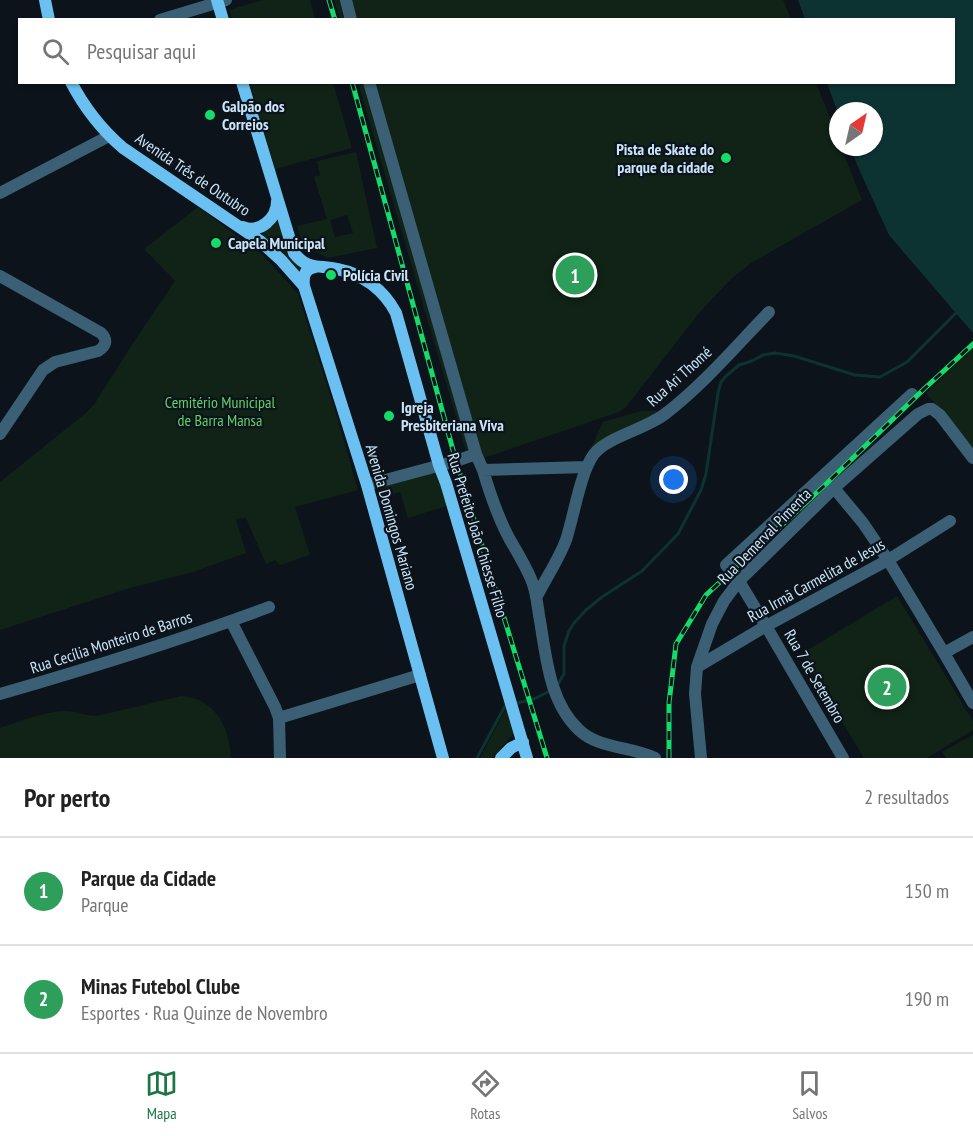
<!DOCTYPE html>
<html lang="pt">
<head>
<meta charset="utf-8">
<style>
	body { margin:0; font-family:"PT Sans Narrow",sans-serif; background:#f2f2f2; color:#222 }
	.compass { position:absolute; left:829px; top:102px; width:54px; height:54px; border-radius:50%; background:#fff; box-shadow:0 2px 4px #0004; rotate:34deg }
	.you { position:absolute; left:674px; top:480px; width:21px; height:21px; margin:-15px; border:4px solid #fff; border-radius:50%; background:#1a73e8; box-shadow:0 0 0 9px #1a73e833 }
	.badge { display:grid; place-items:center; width:39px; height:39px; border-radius:50%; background:#1c7642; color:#fff; font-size:20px; font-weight:700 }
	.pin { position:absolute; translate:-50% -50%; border:3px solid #fff; box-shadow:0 2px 6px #0006 }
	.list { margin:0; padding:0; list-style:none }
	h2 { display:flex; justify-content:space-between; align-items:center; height:78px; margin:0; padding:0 24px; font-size:26px }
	h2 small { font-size:20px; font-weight:400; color:#767676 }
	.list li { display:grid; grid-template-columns:39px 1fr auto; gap:18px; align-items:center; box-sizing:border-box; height:108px; padding:0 24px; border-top:2px solid #e0e0e0 }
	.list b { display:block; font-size:22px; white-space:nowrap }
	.list p { margin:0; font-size:20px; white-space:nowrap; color:#767676 }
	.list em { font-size:20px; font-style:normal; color:#767676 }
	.icon { flex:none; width:33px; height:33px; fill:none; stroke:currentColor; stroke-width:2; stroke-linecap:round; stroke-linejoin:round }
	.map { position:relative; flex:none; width:973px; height:758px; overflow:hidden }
	.search { position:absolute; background:#fff; box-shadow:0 2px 4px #0004; left:18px; right:18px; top:18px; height:66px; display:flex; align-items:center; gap:15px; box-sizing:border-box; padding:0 21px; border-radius:0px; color:#767676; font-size:22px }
	.sheet { height:294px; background:#fff }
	nav { display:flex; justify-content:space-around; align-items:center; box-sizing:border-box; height:84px; border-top:2px solid #e0e0e0; background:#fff; font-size:16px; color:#767676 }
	nav a { display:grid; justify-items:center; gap:3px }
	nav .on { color:#1c7642 }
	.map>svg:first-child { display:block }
	.green { fill:#102316; fill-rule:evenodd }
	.water { fill:#0c3332 }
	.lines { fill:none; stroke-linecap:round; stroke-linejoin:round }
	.stream { stroke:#0c3332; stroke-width:3 }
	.minor { stroke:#3b6075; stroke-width:12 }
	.secondary { stroke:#6ac1f1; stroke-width:12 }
	.rail-casing { stroke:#14dc6a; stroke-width:5 }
	.rail { stroke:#0c131a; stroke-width:3; stroke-dasharray:9; stroke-linecap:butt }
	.poi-dot { fill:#14dc6a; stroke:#0c131a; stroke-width:2 }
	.labels { text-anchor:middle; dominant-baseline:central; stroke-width:4.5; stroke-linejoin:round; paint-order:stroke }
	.poi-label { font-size:16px; font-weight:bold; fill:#cae5fa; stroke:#0c131a; text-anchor:start }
	.street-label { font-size:16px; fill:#cae5fa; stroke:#0c131a }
	.park-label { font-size:16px; fill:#5ed267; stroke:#0c131a }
</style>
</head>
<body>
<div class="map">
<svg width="973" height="758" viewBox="0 0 973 758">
	<rect width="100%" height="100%" fill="#0c131a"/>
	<path class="green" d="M263,0h47l5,19h-83l-3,-9z
		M334,0h449l8,19 -451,1z
		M250,83h83l19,65 -77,21z
		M358,83h458l22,55v9h3l21,53 -111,63 -20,16 -32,34 -66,85 -7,9 -7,5 -141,48 -13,-12z
		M356,152l21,96 -49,10 -25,-13 -6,-19 30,-7 -13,-42 6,-2 -3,-14zM347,215l6,18 -18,4 -5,-17z
		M198,207l65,48 35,39 38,119 22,77 -63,17 15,48 -30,10 -5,-5 -9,4 -20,-46 -10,1 10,34 -53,19 -63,16 -130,42v-148l87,-70 8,-9 38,-60 42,-62 -31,-32z
		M276,220l2,1 29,46 -6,8 -38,-39 1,-6z
		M973,348v102l-47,-57z
		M641,411h24l-70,40 -3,-5 11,-24z
		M441,467l12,37 -45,14 -8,-26 -17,5 -3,-11z
		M897,596l76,125v9l-46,28h-63l-63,-104z
		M181,696c35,3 48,30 50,62h-231v-30c21,-7 43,-16 64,-17 12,0 22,5 33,5z
		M506,709l9,23 -23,26h-12z
		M973,735v23h-27l-4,-6z"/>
	<path class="water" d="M798,0h175v333l-84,-98 -31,-68 -8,-20h24v-36h-36v2l-11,-30 127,-1v-62l-149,-1z"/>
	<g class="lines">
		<path class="stream" d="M557,686l7,-12v-28l5,-15 5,-8 12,-13 16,-13 40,-26 36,-37 23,-44 5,-16 12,-81 3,-11 5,-6 13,-11 13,-4 11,-6 12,-2 19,3 61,19 25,2 27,-15 50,-50
			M513,704l21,-5 18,-9
			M477,758l28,-52 2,-1"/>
		<path class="minor" d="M346,0l5,20
			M160,20l66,-20
			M369,82l107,372 7,16 103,-3
			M0,193l109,-57
			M0,276l101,57c7,7 5,13 -3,18l-43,11 -12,8 -43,64
			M483,470c7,24 15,47 26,68 8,14 16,27 22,41 5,11 6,23 8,36 7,38 9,86 40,115 20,19 51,16 76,28
			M367,485l89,-24 20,-7
			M834,488l29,35 25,37 56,93 29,50
			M537,596c9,-18 22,-37 29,-56 8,-24 14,-67 28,-86 13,-17 52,-25 71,-40 38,-29 71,-68 104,-102
			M231,621l44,86 4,11 1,40
			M944,653l29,-16
			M697,667l69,-41 122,-66 62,-39
			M0,694c90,-26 181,-54 269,-87
			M279,718l141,-43
			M701,758l-6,-64 2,-27 15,-43 12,-23 15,-20 95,-93 84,-74 10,-5h4l8,6 33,43
			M843,758l-77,-132 -27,-45 -13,-16 186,-171"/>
		<path class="secondary" d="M45,0l4,20
			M217,0l6,20
			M71,82c13,25 31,48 52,66l137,93 21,19 23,26
			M242,82l52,171c13,17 25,12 43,16 26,5 47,21 59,44l43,152 7,18 81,275
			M243,227c17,7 34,-9 34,-26
			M315,267c-11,2 -12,10 -11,19l63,199 76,273
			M501,758l10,-10 12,-6"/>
		<defs>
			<path id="rail" d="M329,0l6,20
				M352,82l104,379 91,297
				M669,758v-55l7,-59 30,-49 118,-109 100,-97 49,-45"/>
		</defs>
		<use href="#rail" class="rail-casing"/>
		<use href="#rail" class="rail"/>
	</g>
	<g class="poi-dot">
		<circle cx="210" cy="115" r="6"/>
		<circle cx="726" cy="158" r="6"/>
		<circle cx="216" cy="243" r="6"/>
		<circle cx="331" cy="275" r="6"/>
		<circle cx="389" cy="416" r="6"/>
	</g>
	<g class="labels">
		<g class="poi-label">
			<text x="222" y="106">Galpão dos<tspan x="222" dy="18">Correios</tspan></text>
			<text x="714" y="149" text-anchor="end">Pista de Skate do<tspan x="714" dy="18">parque da cidade</tspan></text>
			<text x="228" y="243">Capela Municipal</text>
			<text x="343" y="275">Polícia Civil</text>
			<text x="401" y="407">Igreja<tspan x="401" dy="18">Presbiteriana Viva</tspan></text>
		</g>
		<g class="street-label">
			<text transform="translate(193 174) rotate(34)">Avenida Três de Outubro</text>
			<text transform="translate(679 376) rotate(-42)">Rua Ari Thomé</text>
			<text transform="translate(392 517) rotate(74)">Avenida Domingos Mariano</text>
			<text transform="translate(478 535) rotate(73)">Rua Prefeito João Chiesse Filho</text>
			<text transform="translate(764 536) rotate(-46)">Rua Demerval Pimenta</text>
			<text transform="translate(816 580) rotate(-29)">Rua Irmã Carmelita de Jesus</text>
			<text transform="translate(111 642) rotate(-18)">Rua Cecília Monteiro de Barros</text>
			<text transform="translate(815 676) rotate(60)">Rua 7 de Setembro</text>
		</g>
		<g class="park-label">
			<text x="220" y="402">Cemitério Municipal<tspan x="220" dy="18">de Barra Mansa</tspan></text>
		</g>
	</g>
</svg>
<svg class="compass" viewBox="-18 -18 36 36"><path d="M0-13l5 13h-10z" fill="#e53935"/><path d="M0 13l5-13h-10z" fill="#767676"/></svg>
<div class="you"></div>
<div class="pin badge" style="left:575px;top:275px;background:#2e9e5b">1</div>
<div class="pin badge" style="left:887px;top:687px;background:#2e9e5b">2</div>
<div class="search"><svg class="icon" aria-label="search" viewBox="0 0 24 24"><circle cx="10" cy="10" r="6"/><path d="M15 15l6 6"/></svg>Pesquisar aqui</div>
</div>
<section class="sheet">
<h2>Por perto<small>2 resultados</small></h2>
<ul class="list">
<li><span class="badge" style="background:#2e9e5b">1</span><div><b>Parque da Cidade</b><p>Parque</p></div><em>150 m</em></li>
<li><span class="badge" style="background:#2e9e5b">2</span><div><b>Minas Futebol Clube</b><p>Esportes · Rua Quinze de Novembro</p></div><em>190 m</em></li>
</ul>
</section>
<nav>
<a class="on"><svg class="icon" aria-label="map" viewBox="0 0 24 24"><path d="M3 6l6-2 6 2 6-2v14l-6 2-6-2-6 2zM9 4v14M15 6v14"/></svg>Mapa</a>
<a><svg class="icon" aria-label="directions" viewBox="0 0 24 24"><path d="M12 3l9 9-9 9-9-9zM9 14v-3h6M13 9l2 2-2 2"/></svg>Rotas</a>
<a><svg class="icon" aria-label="saved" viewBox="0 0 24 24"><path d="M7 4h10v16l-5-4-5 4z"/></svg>Salvos</a>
</nav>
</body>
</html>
